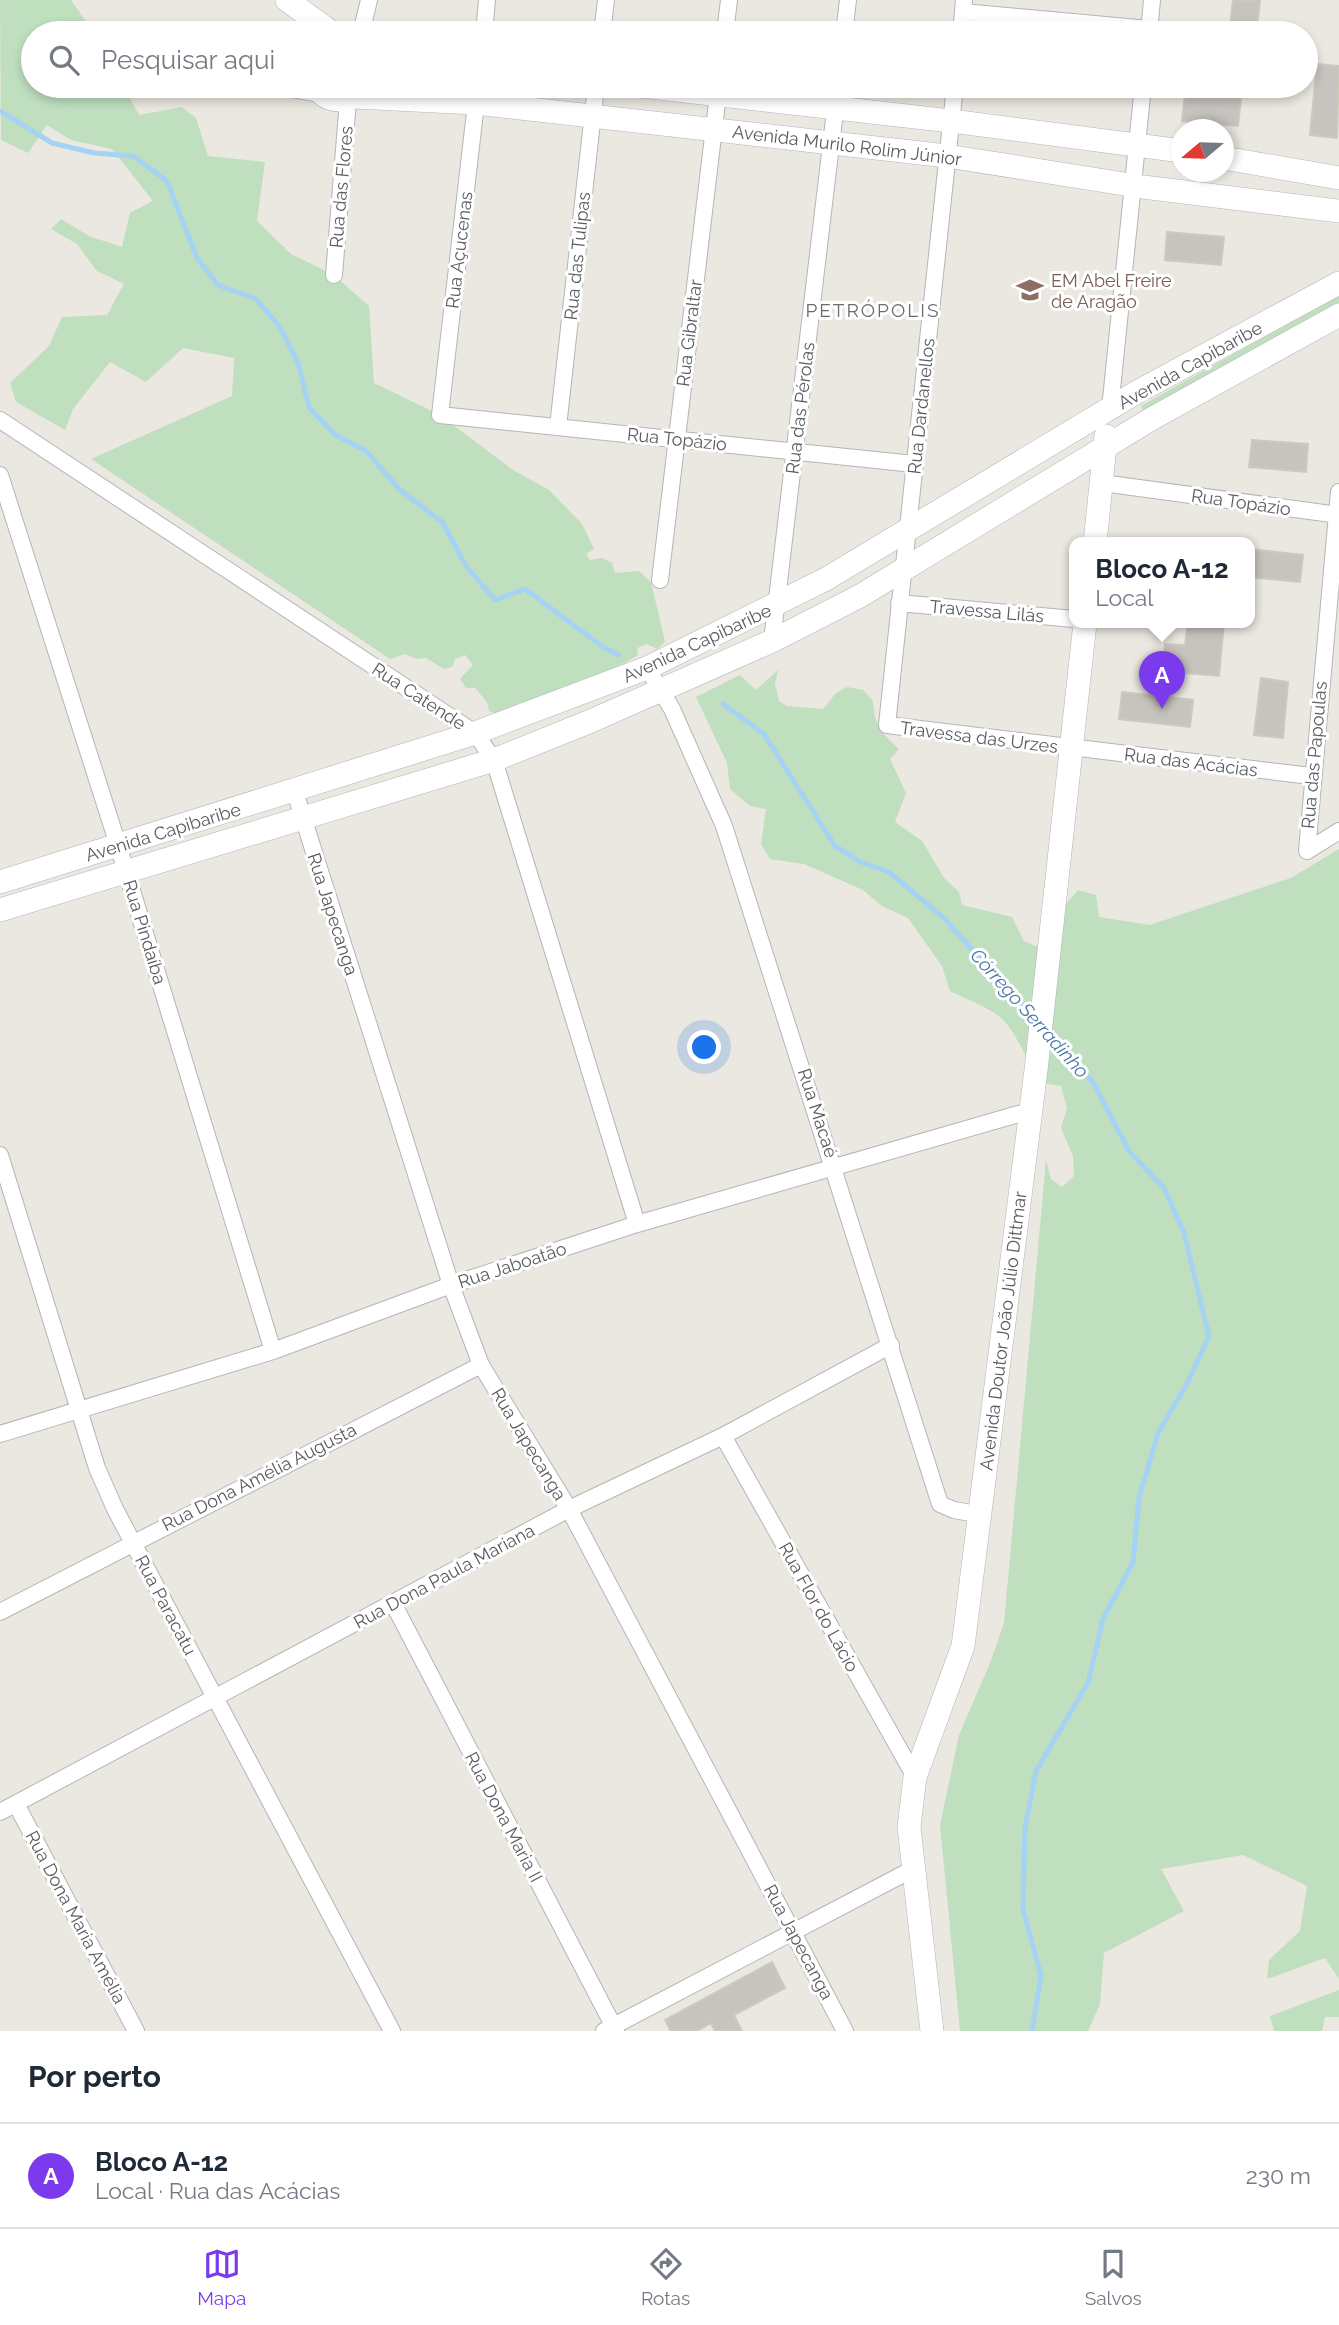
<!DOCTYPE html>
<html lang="pt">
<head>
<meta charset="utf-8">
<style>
	body { margin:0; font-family:Raleway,sans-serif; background:#f2f2f3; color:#1f2937 }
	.compass { position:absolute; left:1171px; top:119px; width:63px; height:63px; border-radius:50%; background:#fff; box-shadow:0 4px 10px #0003; rotate:251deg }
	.you { position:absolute; left:705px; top:1048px; width:24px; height:24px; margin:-18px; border:5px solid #fff; border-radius:50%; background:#1a73e8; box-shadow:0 0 0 10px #1a73e833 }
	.badge { display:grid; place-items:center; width:46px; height:46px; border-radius:50%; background:#7c3aed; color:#fff; font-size:23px; font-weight:700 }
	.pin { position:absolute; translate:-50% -58px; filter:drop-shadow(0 2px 4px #0008) }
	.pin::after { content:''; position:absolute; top:37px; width:24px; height:21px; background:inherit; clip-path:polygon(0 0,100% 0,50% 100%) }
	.popup { position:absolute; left:1069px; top:537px; width:186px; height:91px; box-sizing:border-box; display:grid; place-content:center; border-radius:14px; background:#fff; filter:drop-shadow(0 2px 5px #0005); font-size:23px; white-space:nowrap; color:#747a83 }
	.popup b { font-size:26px; color:#1f2937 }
	.popup::after { content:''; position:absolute; left:50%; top:100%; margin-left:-14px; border:14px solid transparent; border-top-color:#fff }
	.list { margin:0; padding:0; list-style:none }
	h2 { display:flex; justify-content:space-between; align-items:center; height:91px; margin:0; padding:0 28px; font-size:30px }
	h2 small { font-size:23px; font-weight:400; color:#747a83 }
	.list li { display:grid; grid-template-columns:46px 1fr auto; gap:21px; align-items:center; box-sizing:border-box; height:105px; padding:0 28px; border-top:2px solid #e0e1e3 }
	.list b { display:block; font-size:26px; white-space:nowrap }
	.list p { margin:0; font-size:23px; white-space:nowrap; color:#747a83 }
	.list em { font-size:23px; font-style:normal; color:#747a83 }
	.icon { flex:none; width:38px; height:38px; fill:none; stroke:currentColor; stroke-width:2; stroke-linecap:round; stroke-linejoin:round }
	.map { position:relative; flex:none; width:1339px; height:2031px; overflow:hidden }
	.search { position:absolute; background:#fff; box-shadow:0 4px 10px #0003; left:21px; right:21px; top:21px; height:77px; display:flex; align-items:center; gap:18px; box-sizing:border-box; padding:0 24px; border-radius:38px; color:#747a83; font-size:26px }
	.sheet { height:196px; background:#fff }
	nav { display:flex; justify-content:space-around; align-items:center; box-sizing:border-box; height:98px; border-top:2px solid #e0e1e3; background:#fff; font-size:19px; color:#747a83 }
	nav a { display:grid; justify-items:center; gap:4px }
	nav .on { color:#7c3aed }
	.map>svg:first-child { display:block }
	.green { fill:#bfdfbf }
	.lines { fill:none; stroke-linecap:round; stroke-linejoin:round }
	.stream { stroke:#a6d2f4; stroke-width:5 }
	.building { fill:#c7c4bf; stroke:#cec9bf; stroke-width:2 }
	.street-casing { stroke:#b3b5b9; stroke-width:18 }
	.secondary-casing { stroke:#b2b4b9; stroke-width:24 }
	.street { stroke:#fff; stroke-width:16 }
	.secondary { stroke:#fff; stroke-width:23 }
	.labels { text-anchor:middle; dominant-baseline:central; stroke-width:6; stroke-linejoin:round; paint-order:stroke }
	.street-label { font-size:18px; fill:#595c5f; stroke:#fff }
	.education-label { font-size:18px; fill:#785e54; stroke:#fff; text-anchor:start }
	.neighbourhood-label { font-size:19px; letter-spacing:2px; fill:#6a6d71; stroke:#fff }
	.water-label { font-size:19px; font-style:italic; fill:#4a7aab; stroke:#fff }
</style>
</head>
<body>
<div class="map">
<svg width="1339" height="2031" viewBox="0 0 1339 2031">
	<rect width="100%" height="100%" fill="#eae8e0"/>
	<path class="green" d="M0,0h71l23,33h-61v53h90l16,29 43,-8 14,11 12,38 57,6 -8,59 34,33 43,21 35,31 5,77 66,32 73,55 36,20 33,34 12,25 -8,5 4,6 12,-2 10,5 3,10 24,-2 12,11 14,60 -8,7 -10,-5 -10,4 1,7 -13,8 -128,51 -8,-3 -2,-9 -12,-14h-9l-6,-9 13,-14 -8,-10 -10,4 -3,8 -8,2 -18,-11 -10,1 -11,-5 -15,5 -299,-200 141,-63 2,-38 -51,-10 -37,34 -36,-20 -37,47 -8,21 -49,-28 -6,-19 39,-37 13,-29 45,-2 17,-31 -27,-13 -20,-27 -26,-15 10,-10 28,17 33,11 8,-34 23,-12 -41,-52 -41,-9 -24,-15 -19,28 -27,-13z
		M1339,295v13l-193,109 -5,-11z
		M778,670l-3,14 4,17 8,5 36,3 13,-16 11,-6 16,3 10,11c1,24 9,33 26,48l-9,10 16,34 -11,29 27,19 22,37 15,14 3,13 50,12 12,24 24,10 15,-43 15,-18 18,5 3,22 51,8 141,-47 48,-29v1130l-14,-21 -58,21 2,-19 31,-29 7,-45 -64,-31 -82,14 23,42 -80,42 -4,51 -12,27h-128l-20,-206 19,-90 31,-72 14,-40 42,-463 5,19 11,8 12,-11 -1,-20 -12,-28 6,-20 -6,-22 -19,-3c-14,-18 -26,-53 -42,-66 -14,-11 -34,-18 -50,-26l-8,-25 -34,-48 -26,-12 -19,-16 -59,-26 -34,-5 -9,-15 5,-35 -16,-3 -20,-17 -3,-26 -31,-66 44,-22 16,15z
		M1339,1990v27h-14l-3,14h-48l-4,-15z"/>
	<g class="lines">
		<path class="stream" d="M0,111l52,32 42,10 39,3 34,25 30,77 21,27 38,14 24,28 18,36 11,44 25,27 32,17 33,38 44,34 23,43 29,34 30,-11 78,58 16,8
			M723,704l41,30 71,112 26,16 28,10 56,47 89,101
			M1032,2031l9,-55 -18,-67 2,-81 11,-57 52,-88 15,-64 30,-57 6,-64 19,-65 31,-53 20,-44 -25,-103 -20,-45 -35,-37 -36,-69 -47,-50"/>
	</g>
	<path class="building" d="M1233,0h27l-3,28 -27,-2z
		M1317,64l22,2 -2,72 -27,-3z
		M1185,93l56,5 -3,28 -56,-5z
		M1167,232l57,5 -3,28 -56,-5z
		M1252,440l56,4 -2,28 -57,-5z
		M1250,549l53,6 -3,27 -50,-5z
		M1188,623h36l-5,53 -56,-5 2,-27 20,1z
		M1261,678l27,4 -5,56 -29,-3z
		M1122,692l71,8 -3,27 -71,-8z
		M772,1962l13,26 -51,27 8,16h-27l-4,-8 -14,8h-26l-6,-11z"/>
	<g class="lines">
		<defs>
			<path id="street" d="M963,12l186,17
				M361,33l8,-33
				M484,33l3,-33
				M602,33l4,-33
				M725,33l4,-33
				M844,33l4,-33
				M961,33l3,-33
				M1149,33l3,-33
				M274,86l47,8
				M478,86l-38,329 474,49
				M955,86l-68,639 424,51
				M334,275l14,-175
				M1110,409l33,-323
				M0,420l475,313 19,27 143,464
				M558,427l38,-341
				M0,475l118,370 155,506
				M1102,483l237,32
				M660,580l59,-494
				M899,603l175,16
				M772,641l66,-555
				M647,668l25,41 52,117 216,678 14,6 28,5
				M295,792l156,493 30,80 88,144 276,522
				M1307,851l32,-359
				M1307,851l32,-20
				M0,1155l97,313 18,41 277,522
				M0,1434l273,-83 178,-66 186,-61 392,-113
				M723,1436l192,341
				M393,1603l223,428
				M0,1612l481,-247
				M16,1804l120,227
				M0,1812l569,-303 154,-73 168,-91
				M604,2031l309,-162"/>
			<path id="secondary" d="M287,0l45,33
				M315,86c14,20 33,16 49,1
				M641,86l310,35 231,30
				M354,97l122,6 471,53 196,31 196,24
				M1224,158l115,20
				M1095,543l11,-107
				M0,882l475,-149 172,-65 179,-89 311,-187 202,-109
				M0,910l494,-150 97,-39 181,-80 88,-45 293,-178 186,-103
				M932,2031l-23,-204 6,-50 48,-131 73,-576 49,-447"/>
		</defs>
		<use href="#street" class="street-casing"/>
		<use href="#secondary" class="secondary-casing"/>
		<use href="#street" class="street"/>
		<use href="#secondary" class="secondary"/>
	</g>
	<defs>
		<symbol id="school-bare" viewBox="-9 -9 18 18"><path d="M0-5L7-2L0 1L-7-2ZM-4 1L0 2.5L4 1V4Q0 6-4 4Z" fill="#8d6e63" stroke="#fff" stroke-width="2.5" paint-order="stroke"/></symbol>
	</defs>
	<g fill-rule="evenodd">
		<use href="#school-bare" x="1011" y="271" width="38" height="38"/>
	</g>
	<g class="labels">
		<g class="street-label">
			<text transform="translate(847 145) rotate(7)">Avenida Murilo Rolim Júnior</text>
			<text transform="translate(341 187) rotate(-85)">Rua das Flores</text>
			<text transform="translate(459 250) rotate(-83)">Rua Açucenas</text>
			<text transform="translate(577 256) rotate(-84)">Rua das Tulipas</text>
			<text transform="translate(689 333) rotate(-83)">Rua Gibraltar</text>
			<text transform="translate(1190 365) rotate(-29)">Avenida Capibaribe</text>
			<text transform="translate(921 406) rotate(-84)">Rua Dardanellos</text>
			<text transform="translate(800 408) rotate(-83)">Rua das Pérolas</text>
			<text transform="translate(677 439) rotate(6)">Rua Topázio</text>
			<text transform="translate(1241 502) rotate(8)">Rua Topázio</text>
			<text transform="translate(987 611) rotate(5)">Travessa Lilás</text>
			<text transform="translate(697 643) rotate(-25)">Avenida Capibaribe</text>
			<text transform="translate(419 696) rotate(33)">Rua Catende</text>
			<text transform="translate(979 737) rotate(7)">Travessa das Urzes</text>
			<text transform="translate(1314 755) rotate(-85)">Rua das Papoulas</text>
			<text transform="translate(1191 762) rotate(7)">Rua das Acácias</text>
			<text transform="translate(163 832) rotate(-17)">Avenida Capibaribe</text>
			<text transform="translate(333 914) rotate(72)">Rua Japecanga</text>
			<text transform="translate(145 932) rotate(73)">Rua Pindaíba</text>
			<text transform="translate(818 1113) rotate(72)">Rua Macaé</text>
			<text transform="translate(512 1265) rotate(-18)">Rua Jaboatão</text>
			<text transform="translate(1003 1331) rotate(-83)">Avenida Doutor João Júlio Dittmar</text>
			<text transform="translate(529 1444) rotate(59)">Rua Japecanga</text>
			<text transform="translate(259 1477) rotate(-27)">Rua Dona Amélia Augusta</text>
			<text transform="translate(444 1576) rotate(-28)">Rua Dona Paula Mariana</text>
			<text transform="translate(166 1605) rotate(62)">Rua Paracatu</text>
			<text transform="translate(819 1607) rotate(61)">Rua Flor do Lácio</text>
			<text transform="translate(504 1817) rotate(62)">Rua Dona Maria II</text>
			<text transform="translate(76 1917) rotate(62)">Rua Dona Maria Amélia</text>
			<text transform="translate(799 1942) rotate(62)">Rua Japecanga</text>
		</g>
		<g class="education-label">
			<text x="1051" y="280">EM Abel Freire<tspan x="1051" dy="21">de Aragão</tspan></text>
		</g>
		<g class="neighbourhood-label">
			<text x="873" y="310">PETRÓPOLIS</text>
		</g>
		<g class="water-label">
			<text transform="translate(1030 1013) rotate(48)">Córrego Serradinho</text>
		</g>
	</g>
</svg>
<svg class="compass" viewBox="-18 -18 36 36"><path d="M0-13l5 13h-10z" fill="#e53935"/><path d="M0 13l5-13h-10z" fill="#747a83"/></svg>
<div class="you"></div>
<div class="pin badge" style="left:1162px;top:709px">A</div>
<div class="popup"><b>Bloco A-12</b>Local</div>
<div class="search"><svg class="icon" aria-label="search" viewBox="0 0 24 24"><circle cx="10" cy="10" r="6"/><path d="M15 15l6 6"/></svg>Pesquisar aqui</div>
</div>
<section class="sheet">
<h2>Por perto<small></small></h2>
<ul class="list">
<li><span class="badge">A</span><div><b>Bloco A-12</b><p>Local · Rua das Acácias</p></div><em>230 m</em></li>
</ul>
</section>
<nav>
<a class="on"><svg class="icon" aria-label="map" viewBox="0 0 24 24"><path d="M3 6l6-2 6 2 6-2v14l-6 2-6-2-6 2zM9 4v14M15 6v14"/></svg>Mapa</a>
<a><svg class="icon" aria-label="directions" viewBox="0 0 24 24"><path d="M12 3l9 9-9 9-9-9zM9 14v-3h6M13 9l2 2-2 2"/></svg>Rotas</a>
<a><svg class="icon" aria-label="saved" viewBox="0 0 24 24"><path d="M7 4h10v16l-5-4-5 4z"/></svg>Salvos</a>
</nav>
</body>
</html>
